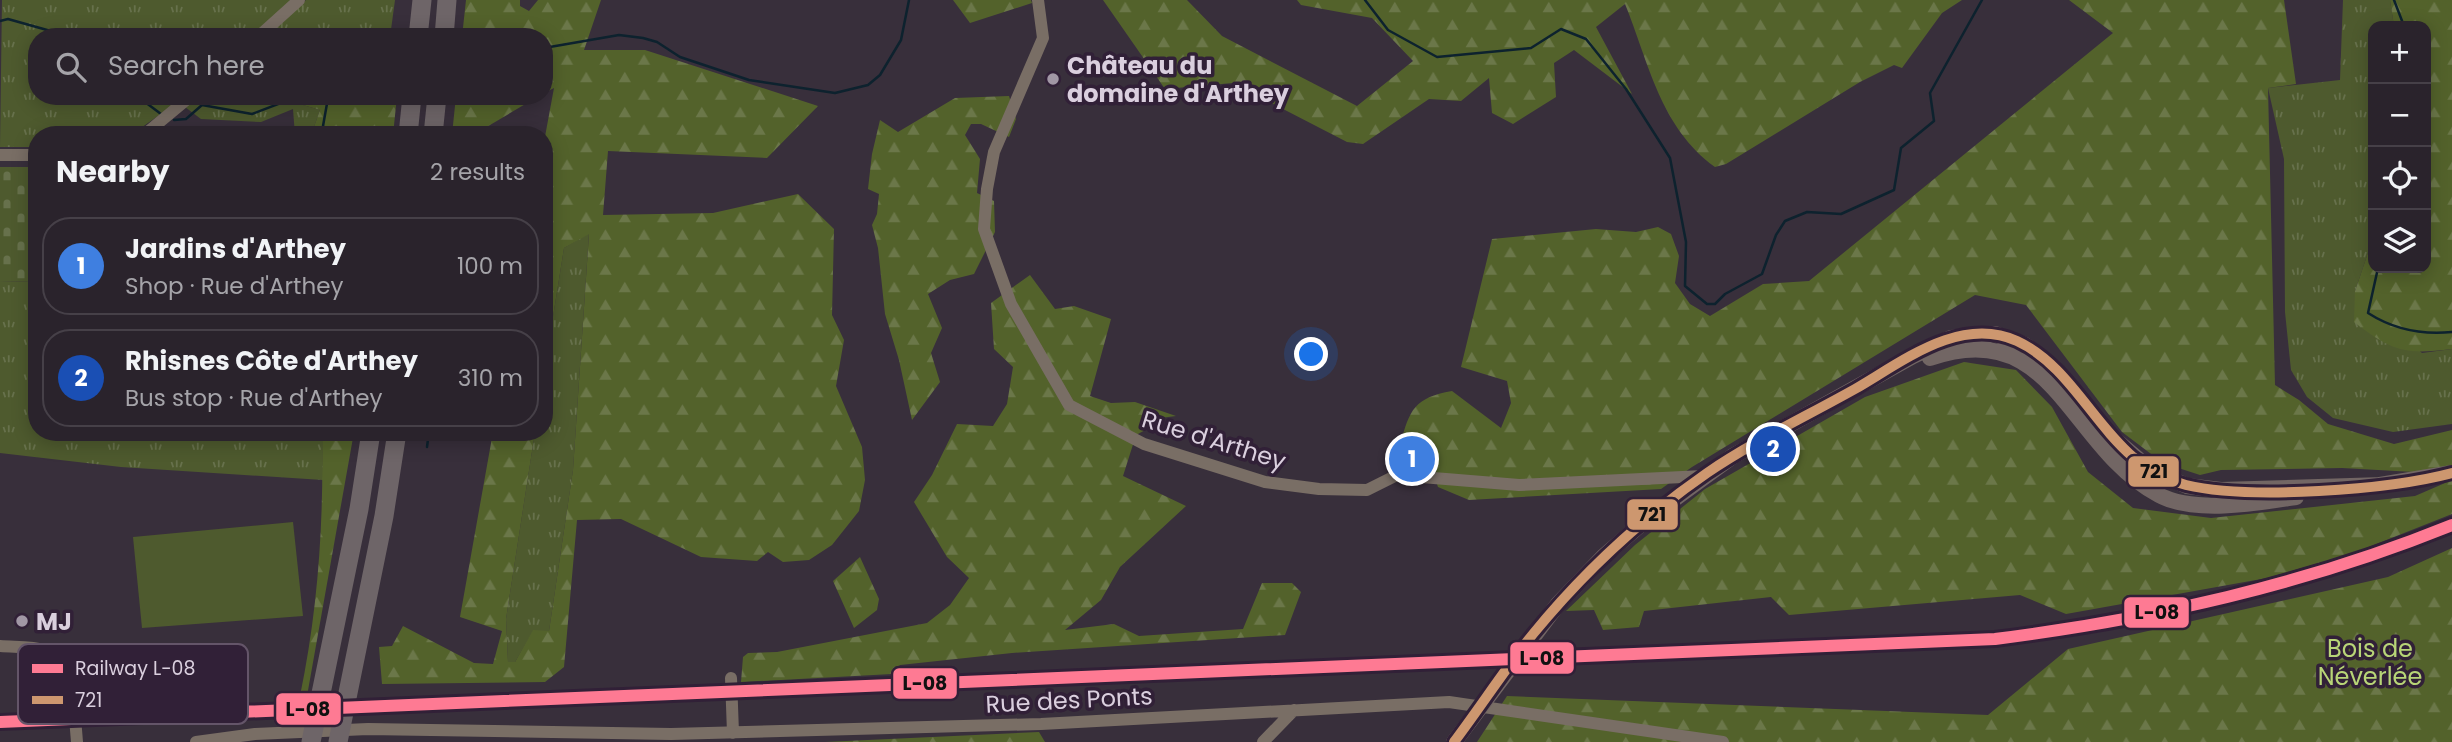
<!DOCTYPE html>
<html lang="en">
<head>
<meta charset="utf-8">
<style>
	body { margin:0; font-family:Poppins,sans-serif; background:#362f38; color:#f1f3f6 }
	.controls { position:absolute; right:21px; top:21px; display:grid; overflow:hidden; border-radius:14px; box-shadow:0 4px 18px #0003 }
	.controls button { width:63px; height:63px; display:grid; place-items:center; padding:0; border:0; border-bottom:2px solid #464048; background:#2a232c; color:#f1f3f6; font:35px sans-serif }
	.you { position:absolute; left:1312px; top:355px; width:24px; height:24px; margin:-18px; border:5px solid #fff; border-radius:50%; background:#1a73e8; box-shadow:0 0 0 10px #1a73e833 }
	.badge { display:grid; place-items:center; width:46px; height:46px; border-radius:50%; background:#8c9099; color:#fff; font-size:23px; font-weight:700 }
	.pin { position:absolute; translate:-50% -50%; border:4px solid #fff; box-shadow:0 2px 7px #0006 }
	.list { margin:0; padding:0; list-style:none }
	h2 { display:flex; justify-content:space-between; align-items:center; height:91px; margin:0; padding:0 28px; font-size:30px }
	h2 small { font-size:23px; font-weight:400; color:#a5a4a9 }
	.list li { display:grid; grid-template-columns:46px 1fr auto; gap:21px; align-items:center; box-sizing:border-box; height:98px; margin:0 14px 14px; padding:0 14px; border:2px solid #464048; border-radius:28px }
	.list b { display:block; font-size:26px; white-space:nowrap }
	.list p { margin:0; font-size:23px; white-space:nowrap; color:#a5a4a9 }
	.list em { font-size:23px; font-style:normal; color:#a5a4a9 }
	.icon { flex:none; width:38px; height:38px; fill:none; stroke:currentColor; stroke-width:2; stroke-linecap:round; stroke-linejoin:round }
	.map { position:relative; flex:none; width:2452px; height:742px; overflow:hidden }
	.search { position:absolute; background:#2a232c; box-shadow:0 4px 18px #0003; left:28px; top:28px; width:525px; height:77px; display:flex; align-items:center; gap:18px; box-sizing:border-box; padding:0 24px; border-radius:28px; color:#a5a4a9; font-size:26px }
	.panel { position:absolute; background:#2a232c; box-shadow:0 4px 18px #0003; left:28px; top:126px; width:525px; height:315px; border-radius:28px }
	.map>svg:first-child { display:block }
	.grass { fill:url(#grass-tufts) }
	.forest { fill:url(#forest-firs) }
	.cemetery { fill:url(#cemetery-stones) }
	.park { fill:#4e5a2e }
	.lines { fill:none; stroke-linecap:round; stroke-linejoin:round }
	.stream { stroke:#0d222e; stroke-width:2.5 }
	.minor { stroke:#796e65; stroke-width:12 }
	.major { stroke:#726664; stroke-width:16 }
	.highway { stroke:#6e6568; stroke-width:19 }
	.bus-1-casing { stroke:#312037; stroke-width:16 }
	.bus-1 { stroke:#cd976f; stroke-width:10 }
	.rail-1-casing { stroke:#312037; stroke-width:18 }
	.rail-1 { stroke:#fe7a93; stroke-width:12 }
	.poi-dot { fill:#a197a5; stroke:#312037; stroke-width:2.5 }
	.labels { text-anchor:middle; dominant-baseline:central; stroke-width:7; stroke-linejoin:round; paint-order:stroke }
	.poi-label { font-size:24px; font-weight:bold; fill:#dacfde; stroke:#312037; text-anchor:start }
	.street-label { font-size:24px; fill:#dacfde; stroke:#312037 }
	.park-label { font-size:24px; fill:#b8d577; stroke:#312037 }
	.key { fill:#312037; stroke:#645569; stroke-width:2 }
	.key-label { font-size:19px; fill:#dacfde }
	.line-badge { stroke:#312037; stroke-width:2.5 }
	.pale-badge-label { font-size:19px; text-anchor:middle; font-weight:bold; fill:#111 }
</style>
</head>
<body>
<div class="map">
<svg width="2452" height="742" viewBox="0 0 2452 742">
	<defs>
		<pattern id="grass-tufts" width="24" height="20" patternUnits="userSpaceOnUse" patternTransform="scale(1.75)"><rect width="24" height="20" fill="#4e5a2e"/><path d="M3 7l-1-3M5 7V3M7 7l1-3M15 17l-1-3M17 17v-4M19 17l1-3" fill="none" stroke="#67714c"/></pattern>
		<pattern id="forest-firs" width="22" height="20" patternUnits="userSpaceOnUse" patternTransform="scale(1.75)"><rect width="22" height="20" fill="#53622b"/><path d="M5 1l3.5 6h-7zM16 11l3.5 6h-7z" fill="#6b7749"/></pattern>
		<pattern id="cemetery-stones" width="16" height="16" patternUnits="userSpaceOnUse" patternTransform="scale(1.75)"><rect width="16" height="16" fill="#4e5a2e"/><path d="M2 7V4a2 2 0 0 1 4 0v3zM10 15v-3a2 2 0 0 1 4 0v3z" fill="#67714c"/></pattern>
	</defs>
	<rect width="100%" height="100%" fill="#382f3b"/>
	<path class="grass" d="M2,0h290l-41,37h-214v59h149l-55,39h-94v12h-37z
		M306,0h89l-5,37h-126z
		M2343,0h47l4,26h-21v212l-18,53 67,62 30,-4v75l-59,8 -60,-14 -26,-21 -16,-27 -6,-58 -1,-153 -16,-71 72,-8z
		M197,96h94l12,9 17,5 -9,25h-16l-2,-26 -32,13 -60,-3 -16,-12z
		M589,233l-16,237 -24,161h-16l-18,31h-7l-2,-43 29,-187h9v-59l20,-125z
		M0,281l37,1v150h285l1,48 -202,-13 -121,-14z"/>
	<path class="forest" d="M466,0h54v6l9,5 9,-11h63l-17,50h61l173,56 -51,52 -159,-7 -5,64 110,-2 85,-19 36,35 -2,86 12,25 -8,46 26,61 3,33 -6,31 -27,34 -23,15 -26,2 -15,-10 -11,9 -56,-4 -80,-38 -44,1 -13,147 -19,15 -163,2 -3,-37 13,-1 11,-20 71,37 19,1 9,-33 -42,-14 33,-185h42l-29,187 2,43h7l18,-32 16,1 24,-161 16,-236 -25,14 -20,125v-231l10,-54 -10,5v-56h-82z
		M953,0h78l1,3 -62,20z
		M1103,0h84l35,36 135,70 56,-45 -41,-43 -71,-13 -4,-5h665l-20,13 -40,55 -8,-3 -34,17 -134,82 -11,3c-55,-40 -66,-104 -90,-163l-29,23 36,67 -58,-44 -20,13 2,34 -43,27 -21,-11 -3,-35 -28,23 -32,-2 -66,45 -16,-2 -114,-59 -68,6z
		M2069,0h215l12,84 -28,4 7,297 24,15 29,24 66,20 58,-14v35l-38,7 -72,-4 -121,2 -21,5 -37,-12 -41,-31 -96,-127 -51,-10 -283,172 -31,22 -192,11 -31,-13 -13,-38 -25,-4c10,-36 14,-47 52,-54l49,37 10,-25 -4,-22 -46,-14 31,-128 104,-10 40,3 22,-5 13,7 8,22 -4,27 15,21 20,12 53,-32 46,-3 304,-248z
		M2390,0h62v349c-48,6 -60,2 -98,-27l1,-31 18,-53v30h53v-242h-32z
		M291,96h106l-4,39h-82l9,-25 -17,-5z
		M456,96h83l-66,39h-21z
		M1009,96l7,23 -7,18 -28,-13h-10l-6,11 15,24 -3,34 17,8 1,31 -21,42 -24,6 -22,14 14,34 -11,25 9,29 -28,38 -13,-60 -14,-46 -7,-66 -6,-23 5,-11 2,-20 -11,-5 4,-35 8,-34 18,12 57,-34z
		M1030,275l25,34 19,-3 37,13 -21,77 21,7 24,-1 41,14 -24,3 -1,8 -15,8 -13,41 63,30 -66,61 -19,33 -36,30 49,-6 25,12 104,-7 19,-46h30l9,9 -16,43 -273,18 -112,12 -8,9 -151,8 2,-25 5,-4 29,-1 150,-29 23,-18 19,-27 -22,-21 -33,-55 18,-27 25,-51 36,2 14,-22 6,-37 -19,-18 -3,-46z
		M1964,362l52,8 36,37 36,65 45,36 78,10 204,-22 37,-16v34l-101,40 -84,24 -201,36 -46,-19 -231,20 -18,-18 -127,14 -5,16 -36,3 -9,-20 -28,1 69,-66 70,-56 160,-92z
		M322,432h32l-47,264h-7c18,-86 24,-175 22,-264z
		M2452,548v194h-975l30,-46 481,19 80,-66 320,-72z
		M860,557l19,42 -2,11 -23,18 -21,-47z
		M1039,732l6,10h-220z"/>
	<path class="cemetery" d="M0,167h37v115l-37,-1z"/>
	<path class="park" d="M293,522l10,94 -161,12 -9,-91z"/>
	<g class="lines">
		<path class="stream" d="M1365,0l23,30 49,27 94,-9 30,-19 25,10 40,50 44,69 16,84 -1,44 22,18h8l10,-10 37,-20 14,-39 9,-14 22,-9 34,2 53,-24 7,-42 33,-27 -4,-28 52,-93
			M2394,0l10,26
			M0,21l8,-2 64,18
			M544,48l75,-13 24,3 14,4 23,15 69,23 86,13 33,-8 12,-10 21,-35 8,-40
			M137,96l24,18
			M312,96h38
			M328,98l-5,28 7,9
			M174,120l12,-1 16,-14 50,9 47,-18
			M2378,268l-10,45c25,16 54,22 84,19
			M427,447l2,-15"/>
		<path class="minor" d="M1038,0l5,38 -49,114 -7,37 -3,40 27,75 58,101 75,39 121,38 54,7 48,1 30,-15 122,10 184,-9
			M258,37l41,-37
			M144,135l47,-39
			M0,155h37
			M0,646c28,2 53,-2 71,22l6,74
			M731,678l2,55
			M196,742l59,-8 113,-5 303,5 370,-10 408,-22 274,40
			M1263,742l31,-32"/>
		<path class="major" d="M1930,358c125,-44 138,89 229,137 35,19 99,8 137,2
			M2374,486l78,-13
			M1454,742l104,-138 46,-48 43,-37 86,-63 180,-100 38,-18 44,-4 30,11 18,14 69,78 39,33 36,16 34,4 162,-5"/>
		<path class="highway" d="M418,37l4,-37
			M444,37l3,-37
			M408,135l4,-39
			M433,135l4,-39
			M311,742l48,-233 12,-77
			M338,742l46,-226 13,-84"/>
		<defs>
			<path id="bus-1" d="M1454,742c27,-36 51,-73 79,-108 50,-61 109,-116 174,-161 47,-32 98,-56 148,-84 47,-27 105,-74 162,-48 50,23 75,81 116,116 15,12 33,23 53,28 64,15 202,5 266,-12"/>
		</defs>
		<use href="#bus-1" class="bus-1-casing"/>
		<use href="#bus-1" class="bus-1"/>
		<defs>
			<path id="rail-1" d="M0,722l1995,-83c158,-20 309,-54 457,-114"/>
		</defs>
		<use href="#rail-1" class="rail-1-casing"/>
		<use href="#rail-1" class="rail-1"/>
	</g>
	<g class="poi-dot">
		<circle cx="1053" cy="79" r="7"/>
		<circle cx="22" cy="621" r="7"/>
	</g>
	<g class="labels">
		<g class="poi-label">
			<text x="1067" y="65">Château du<tspan x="1067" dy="28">domaine d'Arthey</tspan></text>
			<text x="36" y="621">MJ</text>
		</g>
		<g class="street-label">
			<text transform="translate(1214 440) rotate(17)">Rue d'Arthey</text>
			<text transform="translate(1069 700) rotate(-3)">Rue des Ponts</text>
		</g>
		<g class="park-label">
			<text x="2370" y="648">Bois de<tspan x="2370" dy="28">Néverlée</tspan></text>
		</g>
	</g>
	<rect x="18" y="644" width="230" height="80" rx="10" class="key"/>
	<rect x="32" y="664" width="31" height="9" fill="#fe7a93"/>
	<rect x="32" y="696" width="31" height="8" fill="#cd976f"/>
	<g class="key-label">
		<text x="75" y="675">Railway L-08</text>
		<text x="75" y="707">721</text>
	</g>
	<g class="line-badge">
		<rect x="2127" y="455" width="53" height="33" rx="7" fill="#cd976f"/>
		<rect x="1626" y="498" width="53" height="33" rx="7" fill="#cd976f"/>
		<rect x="2123" y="596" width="67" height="33" rx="7" fill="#fe7a93"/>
		<rect x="1509" y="641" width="66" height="34" rx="7" fill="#fe7a93"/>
		<rect x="892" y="667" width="66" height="33" rx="7" fill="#fe7a93"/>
		<rect x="275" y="692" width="67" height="34" rx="7" fill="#fe7a93"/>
	</g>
	<g class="pale-badge-label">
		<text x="2154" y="478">721</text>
		<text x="1652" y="521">721</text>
		<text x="2157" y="619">L-08</text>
		<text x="1542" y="665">L-08</text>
		<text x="925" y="690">L-08</text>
		<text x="308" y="716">L-08</text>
	</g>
</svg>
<div class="controls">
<button>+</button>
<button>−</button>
<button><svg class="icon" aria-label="locate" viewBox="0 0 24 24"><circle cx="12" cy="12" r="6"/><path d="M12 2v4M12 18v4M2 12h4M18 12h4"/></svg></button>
<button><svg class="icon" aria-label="layers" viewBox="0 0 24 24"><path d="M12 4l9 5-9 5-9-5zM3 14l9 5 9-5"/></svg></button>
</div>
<div class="you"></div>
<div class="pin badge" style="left:1412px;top:459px;background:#3f7fe0">1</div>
<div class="pin badge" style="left:1773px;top:449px;background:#1a4fb4">2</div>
<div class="search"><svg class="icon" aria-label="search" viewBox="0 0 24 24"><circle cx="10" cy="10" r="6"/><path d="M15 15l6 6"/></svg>Search here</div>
<section class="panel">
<h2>Nearby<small>2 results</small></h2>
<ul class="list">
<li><span class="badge" style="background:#3f7fe0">1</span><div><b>Jardins d'Arthey</b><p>Shop · Rue d'Arthey</p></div><em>100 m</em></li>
<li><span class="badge" style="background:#1a4fb4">2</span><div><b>Rhisnes Côte d'Arthey</b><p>Bus stop · Rue d'Arthey</p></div><em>310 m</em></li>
</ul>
</section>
</div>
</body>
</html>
